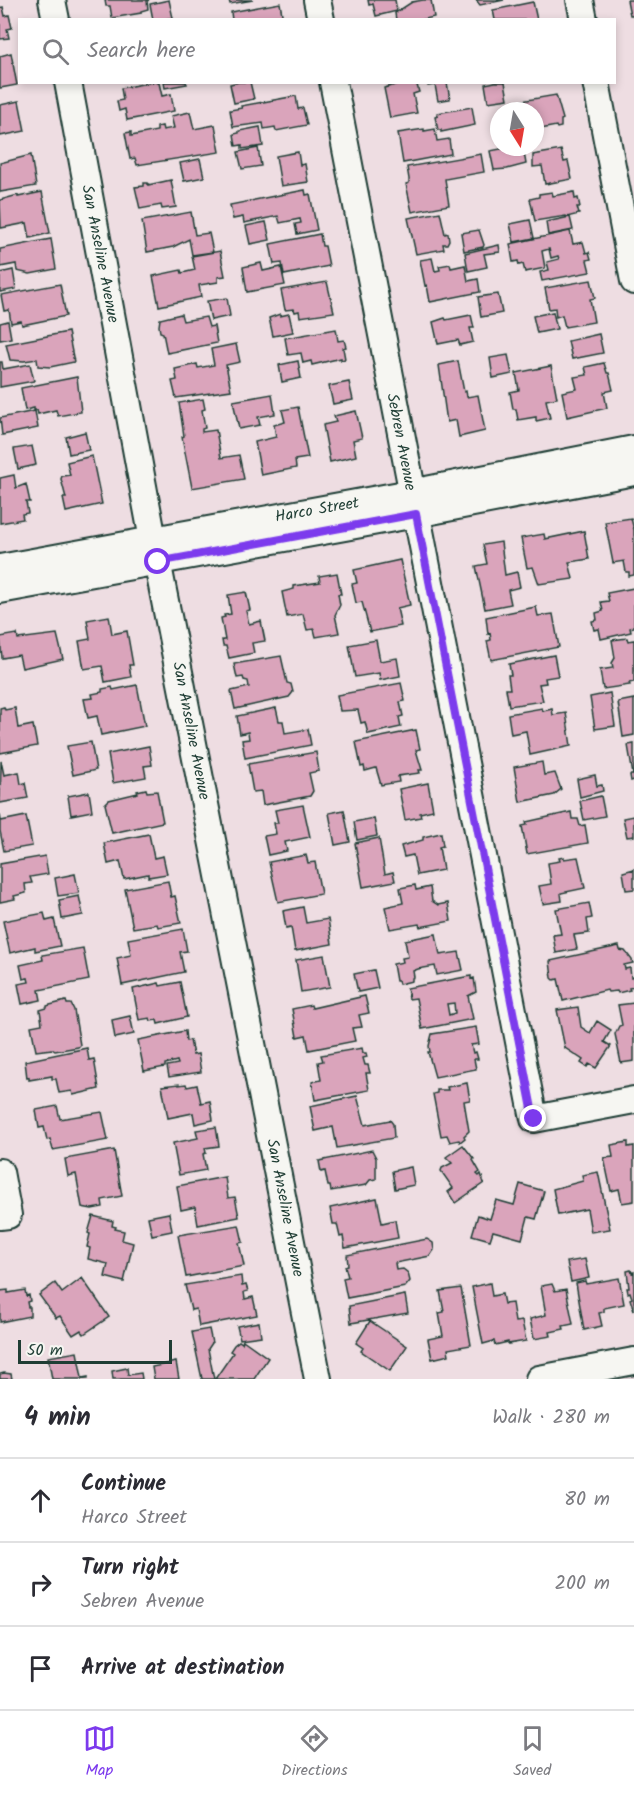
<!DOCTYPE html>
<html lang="en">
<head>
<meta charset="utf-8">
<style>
	body { margin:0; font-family:Kalam,sans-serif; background:#f7f7f7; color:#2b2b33 }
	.compass { position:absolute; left:490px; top:102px; width:54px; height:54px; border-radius:50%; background:#fff; box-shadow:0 3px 9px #0003; rotate:169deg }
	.scale { position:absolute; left:18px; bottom:15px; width:154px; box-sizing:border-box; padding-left:6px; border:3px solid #1f3d34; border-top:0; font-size:16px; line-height:21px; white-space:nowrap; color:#1f3d34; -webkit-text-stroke:4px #f6f6f2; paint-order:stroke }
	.stop { position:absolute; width:18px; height:18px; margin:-14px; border:4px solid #7c3aed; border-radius:50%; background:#fff }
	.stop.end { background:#7c3aed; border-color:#fff; box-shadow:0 2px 6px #0008 }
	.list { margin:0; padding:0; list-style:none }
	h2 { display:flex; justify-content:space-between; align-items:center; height:78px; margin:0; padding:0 24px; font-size:26px }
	h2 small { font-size:20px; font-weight:400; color:#7c7c81 }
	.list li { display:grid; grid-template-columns:39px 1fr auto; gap:18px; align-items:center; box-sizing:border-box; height:84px; padding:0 24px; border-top:2px solid #e1e1e2 }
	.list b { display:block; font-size:22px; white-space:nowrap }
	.list p { margin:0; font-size:20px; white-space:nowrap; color:#7c7c81 }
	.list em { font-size:20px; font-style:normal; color:#7c7c81 }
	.icon { flex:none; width:33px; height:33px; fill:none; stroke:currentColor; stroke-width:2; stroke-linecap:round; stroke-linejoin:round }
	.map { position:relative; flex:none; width:634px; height:1379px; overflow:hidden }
	.search { position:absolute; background:#fff; box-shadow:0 3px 9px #0003; left:18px; right:18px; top:18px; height:66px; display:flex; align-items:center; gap:15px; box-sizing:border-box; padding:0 21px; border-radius:0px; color:#7c7c81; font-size:22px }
	.sheet { height:330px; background:#fff }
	nav { display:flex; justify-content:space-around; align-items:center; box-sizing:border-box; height:84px; border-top:2px solid #e1e1e2; background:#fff; font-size:16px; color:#7c7c81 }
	nav a { display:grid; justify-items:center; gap:3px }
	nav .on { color:#7c3aed }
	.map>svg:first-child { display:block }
	.building { fill:#daa4bb; stroke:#1f3d34; stroke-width:1.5; fill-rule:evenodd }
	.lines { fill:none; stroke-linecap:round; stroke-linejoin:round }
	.minor-casing { stroke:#1f3d34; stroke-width:30 }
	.minor { stroke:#f6f6f2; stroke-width:26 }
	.route { stroke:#7c3aed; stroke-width:8 }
	.labels { text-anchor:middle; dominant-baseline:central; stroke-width:4.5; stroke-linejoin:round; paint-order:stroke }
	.street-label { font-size:16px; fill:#1f3d34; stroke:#f6f6f2 }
</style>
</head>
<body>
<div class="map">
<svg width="634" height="1379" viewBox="0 0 634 1379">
	<rect width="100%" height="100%" fill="#eedde2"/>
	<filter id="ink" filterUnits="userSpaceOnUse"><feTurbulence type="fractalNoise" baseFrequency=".0167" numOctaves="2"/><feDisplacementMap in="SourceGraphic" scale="12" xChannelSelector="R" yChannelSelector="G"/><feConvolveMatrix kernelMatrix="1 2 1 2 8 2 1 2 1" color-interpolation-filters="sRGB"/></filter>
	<g filter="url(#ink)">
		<path class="building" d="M105,0h44l-2,1 1,8 -7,2v2l-29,5 -2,-12h-4z
			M169,0l4,18 -20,2 -3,-16z
			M229,0h24l-23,4z
			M368,0h27l2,11 -21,5 -3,-12 -4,1z
			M423,0h8l3,17 -13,3h-25l-1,-7 17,-11z
			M476,0h28l-24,5z
			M627,0h7v15h-4z
			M533,2l4,18h-42l-2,-10z
			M280,3l3,17h-51l-1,-8z
			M3,7l2,9 4,-1 3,13 -5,1 2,9 -9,1v-31z
			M11,53l6,32 -17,3v-32z
			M153,82l6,1 3,13 9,-2 3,17 -47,9 -2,-11 -6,2 -2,-10 6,-1 -2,-12z
			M164,82h22l1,2 -22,4z
			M239,82h11l4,17 -20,4 -4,-19z
			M406,82h43l-2,1 3,16 -12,2 -3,-16 -7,1 -1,-3 -10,2 2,7 -6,2 4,19 -27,5 -6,-30z
			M495,82h10l3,17 -20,3 -3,-18z
			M556,95l7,24 -2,1v7l-4,1 -1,-2 -21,4v-19h-19l-1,-9z
			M296,96l2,13 5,-1 4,17 -31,6 -1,-4 -11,2 -1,-6 -30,4 -3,-17 12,-2 -1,-2z
			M19,101l6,30 -25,5v-31z
			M472,107l3,18 -34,7v-2h-3l-3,-13 3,-1 -1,-3z
			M190,112l4,17 21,-4 5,27 -83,13 -2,-7 -5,1 -5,-26 6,-1v4l26,-5v-4l5,-1 1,4 11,-2 -3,-12z
			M260,127l3,19 -21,3v-4l-6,1 -2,-12 5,-1v-2z
			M424,129v2l11,-2 2,12 12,-2 2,15 -48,9 -5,-30z
			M511,147h12l3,17 -19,5 -13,1 -4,-19z
			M258,148l3,18 -19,3 -4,-17z
			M561,150l3,12 4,-1 4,18 -27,5 -3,-18 -9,1v-12z
			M298,152l2,13 5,-1 3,18 -27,4 -5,-30z
			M481,154l3,18 -39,7 4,26 -37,7 -6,-28 3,-1v-4l-2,-12z
			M31,155l5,31 -36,6v-29z
			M200,159l4,18 -20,4 -4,-18z
			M171,180l5,27 -14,2 -1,-4 -21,4 -5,-22 9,-1v-3h4v2z
			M305,190l1,5 4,-1 7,36 -20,4 -2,-10 6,-1 -1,-4 -20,4 -2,-7 -34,7 -1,-6 -10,2 -3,-14z
			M42,192l8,41 -20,5 -3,-15 -26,5 -1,-28 18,-5v2z
			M552,192l1,4 21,-4 1,7 3,-1 2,9h-3l2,7 -12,3 -1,-1 -31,5 -5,-22 9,-2v-3z
			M191,212l4,23 14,-2 4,19 -21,3 -3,-16 -16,8 -26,5 -5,-31z
			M440,212l5,22 3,-1 1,7 -2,4h-4l1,5 -28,5 -8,-36z
			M570,217l3,13 -25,5 -2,-13z
			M530,220l4,18 -20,4 -4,-18z
			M266,222l4,18 -20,4 -4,-18z
			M479,230l5,15 -1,2 -19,4 -3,-18z
			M570,231l3,13 10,-2 3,11 3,-1 2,7 -4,1 3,12 -48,9 -2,-9 9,-2 -2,-8 12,-3 -1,-3 -7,2 -2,-9 -7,2 3,17 -20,4 -2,-8 -4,1 -1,-4 -5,1 -3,-18z
			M320,234l2,12h3l4,20 -45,9 -2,-12 -8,1 -4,-20z
			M51,239l5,30 -26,5 -13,-3 -1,-7 -16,3v-18z
			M499,245l1,7 -16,2 3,13 -19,4 -3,-18z
			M220,251l5,25 -7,1v5l-19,3 2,12 -42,9 -6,-30 28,-6 1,3 13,-3 -3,-14z
			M432,258l3,13 5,-1 -1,-4 11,-2 1,4 14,-3 3,16 10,-2 2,13 -50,10 -3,-17 -2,1 -5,-26z
			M261,263l2,8 18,-4 4,18 -38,7 -4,-25z
			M13,270l3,19 -16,3v-19z
			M591,280l4,18 -5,1 4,23 -29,5 -3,-12 -6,2 -1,-9 -6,1 -4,-21z
			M327,282l7,30 -34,5 -1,-6 -4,1 -1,-3 -9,1 -4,-20z
			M60,284l6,32 -44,9 -1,-4 -10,2 -2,-13 -5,1 -3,-16z
			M498,294l4,19 -21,4 -3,-20z
			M227,298l3,18 -19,4 -4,-19z
			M553,312l4,17 -20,4 -4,-17z
			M181,314l2,7 23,-4 3,10 5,-1 3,17 -50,10 -4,-20 -3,-1 -1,-6 1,-7z
			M280,314v2l9,-2 4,18 -20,4 -4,-18z
			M471,315l3,13h-4l3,14 -13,3 -2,-5 -20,4 -5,-22 12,-4 1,2z
			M8,321l3,17 -11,2v-17z
			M336,329l2,12 6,-1 2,7 -3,1 2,11 -4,1v-2l-29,7 -1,-4 -8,2 -2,-10 -13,2 -3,-17z
			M68,332l6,30 -24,5 -12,-1 -1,-7 -13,2 -14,-1 -4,-16z
			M599,334l4,19 -31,6 -4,-18z
			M236,344l4,18 -14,3 5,25 -55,8 -4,-17 5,-1 -2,-11 22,-5 1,4 16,-3 -3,-16z
			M508,355l4,19 -19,4 -3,-20z
			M298,361l3,17 -19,4 -3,-17z
			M458,361l6,31 2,-1 1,6 11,-2 7,36 -26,6 -3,-17 -9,2 -8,-57z
			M0,362h2l1,7 27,-5 4,17 -34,6z
			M604,363l3,10h2l4,17 -9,2 3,16 -40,9 -5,-25 15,-3 -3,-12 13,-2 -2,-8z
			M551,366l6,32 -11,2 4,18 -14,3v-4l-18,3 -2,-11h-3l-3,-17 9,-2 -3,-17z
			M77,377l4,35 -23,4 -2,-6 -18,4 -1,-4h-3v-2l-9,2 -4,-22z
			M349,382l4,18 -20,4 -4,-18z
			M272,394l3,20 -17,3 2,8 -21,4 -6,-28z
			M203,399l2,10 -3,1 3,18 -3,1v3l14,-2 5,28 18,-3 5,24 -52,9 -10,-51 2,-1 -5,-33z
			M298,407l10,51 -13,2 1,8 -35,7 -6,-33 21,-5 -2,-12 11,-3 -3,-12z
			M35,411l3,17 -36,7 -2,-17z
			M356,411l6,27 -9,2 3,16 -26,6 -7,-37 13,-3 -2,-6z
			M85,432l4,18 -20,4 -3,-17z
			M32,446l4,19 -18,4 -4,-20z
			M92,456l10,48 -36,8 -3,-14h3l-5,-19 1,-3 8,-1 -3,-13z
			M14,475l2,13 10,-4 4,18h-4l2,11 -6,1 1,5 -23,4v-45z
			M631,518l3,12v45l-5,1v-4h-3l-2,-11 -11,2 -8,-41z
			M584,531l5,28 -20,3 4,17 -34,5 -6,-17 -6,1 -6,-30 23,-4 1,5z
			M501,542l4,33 12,-3 3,15 -12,3 3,14 -26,5 -9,-43 11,-2 -4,-19z
			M400,560l10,45 -13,3 4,18 -31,6 -8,-30 -6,1 -4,-19 5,-1 -3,-13z
			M337,573l4,21h-3l2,11 -5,10 4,18 -23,4 -2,-8 -7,1 -4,-16 -16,3 -5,-25 12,-3v-3l26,-4 -1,-6z
			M634,588v39l-4,1 1,4 -30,7 -2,-10 -5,1 -2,-9 5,-1 -1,-7 7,-2 -2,-9 8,-1 -2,-8z
			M246,592l4,18 -4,1 3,13 12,-3 4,20 -13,2 2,10 -25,5 -3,-12h-3l-1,-6h3l-4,-22 4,-1 -1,-2 7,-1 -3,-19z
			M536,607l2,9 15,-2 6,33 -68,13 -4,-19 4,-1 -1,-7 -2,1 -2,-17z
			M109,616l3,18 15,-3 6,34h-4l2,12 -26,5 -3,-16 -18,3 -5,-28 11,-2 -3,-19z
			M17,634l1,5 39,-5 6,25 -41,9 -3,-13 -17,3 -2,-21z
			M627,638l1,3 6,-1v42l-5,1 1,2 -27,4 -3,-19 13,-2 -1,-5 3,-5 -3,-18z
			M376,640l4,21 17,-3 3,18 -20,4 -1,-7 -24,4 -6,-32z
			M554,655l4,21 -13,2 1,5 -7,1 4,17 -34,5 -3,-17h4l-2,-14h3l-2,-11z
			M281,656l6,27 4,1 2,8 -4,5 -54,12 -4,-18 18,-4 -1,-6 -4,-1 -1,-3 -6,1 -3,-14z
			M401,683l4,18 -5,1 3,14 -4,1 2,10 -33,7 -3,-12 -4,1 -3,-13 -18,1 -3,-16z
			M137,685l8,41 -44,9 -4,-19 -9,2 -4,-19 9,-1 -1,-4 10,-2v-3l10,-2 1,3z
			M610,693l5,33 -20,3 -5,-32z
			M634,699v36l-11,2 -5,-35z
			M4,707l1,3 10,-2 3,20 15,-3 4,21 -37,7v-45z
			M276,708l3,13h4l2,12 23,-4 3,16 -66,13 -3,-18 7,-1 -1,-7 -8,2 -3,-18z
			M542,708l1,3 9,-2 1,6 13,-2 5,33 -41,9 -4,-24 -15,3 -3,-20z
			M416,730l4,19 -4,1 6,20h-3l1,3 -22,3 1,6 -18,3 -5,-17 -11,3 -1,-5 -3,1 -5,-25z
			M91,742l5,28 -23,5 -6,-29z
			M634,744v36l-3,1 -1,-6h3l-5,-30z
			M149,746l3,19 -8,1 2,11 -33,6 -5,-29z
			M316,752l3,19 -10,2 4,18 -3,5 -47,9 -2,-14 -8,1 -5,-28z
			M1,761l3,14 15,-3 2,12 4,-1 3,15 -28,5z
			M542,762l2,13 11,-2 6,16 -7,6 -34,7 -6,-35z
			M595,775l2,11 5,-1 1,6 -23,6 -3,-18z
			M428,783l5,27 -13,3 1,4 -16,3 -6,-31z
			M146,789l1,3 10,-1 6,31 -51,11 -7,-29 4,-4 29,-7 -1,-2z
			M89,792l3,19 -21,4 -3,-19z
			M601,796l4,20 -21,4 -4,-19z
			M303,805l7,32 -25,5 2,9 -19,4 -4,-19 12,-2 -2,-11h4l-3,-13z
			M344,810l6,32 -15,3 -6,-32z
			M571,812l1,7h6l2,7 5,-1 3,18 -61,11 -5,-28 5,-1 -1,-3z
			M0,814l1,7 25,-5 6,30 -28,5 -4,-20z
			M634,816v20l-7,1 -4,-19z
			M374,818l3,18 -20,4 -3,-18z
			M441,833l2,13 -4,1 4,23 -26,5 -4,-20 -9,2 -3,-11 22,-6v-3z
			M149,834l5,24 9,-2 4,18 -19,3v-3l-24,5 -4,-18 -12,3 -4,-21z
			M379,838l6,36 8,-2 2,9 -32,6 -8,-44z
			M306,855l2,8 7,-1 6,32 -43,8 -9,-40z
			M45,856l3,18 -18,3 2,6 -7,1 1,9 -12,3 1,3 -15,3v-38z
			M564,857v2l14,-2 7,31 -24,5 1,8 -19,3 -4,-18 12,-2 -3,-21 12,-2 -1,-3z
			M634,869v20l-8,1 -3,-18z
			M75,874l4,19 -21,3 -3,-18z
			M168,881l3,16 4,-1 6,27 -23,4 -1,-3 -24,4 -8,-39z
			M415,885l1,5 14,-3 2,14 6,4 10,-2 3,18 -31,6 -1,-3 -29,5 -5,-22 18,-4 -3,-15z
			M79,896l4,19 -21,4 -3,-19z
			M589,903l3,15 -5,1 2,14 -15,2 3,14 -21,4 -3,-18 8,-1 -5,-25z
			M303,907l3,16 22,-4 4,25 -37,7 -4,-24 -5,1 -3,-17z
			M44,913l2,8 8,-2 6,27 -25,5v-4l-25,6 -7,-32z
			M183,929l4,22 -7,1 4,20 -62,13 -5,-27 14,-3 -3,-16z
			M436,934l4,21 19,-3 4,18 -26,5 -2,-9 -17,3 -5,2 1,6 -2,1v3l-13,3 -1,-3h-2l-3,-17 10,-2 -1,-4 6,-1 -3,-17z
			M619,946l1,4 5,1 7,9 1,3 -9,2 1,4 5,-1 1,10 3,-1v10l-5,1 1,2 -12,3 -1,-2 -9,1 -1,-2 -44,11 -5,-22 -4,1 -2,-2 -2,-17z
			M83,948l6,32 -50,10 2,10 -19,4 -4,-20 11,-2 -1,-4 -5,1 -3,-14 23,-5 -1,-5z
			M324,955l6,32 -29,5 -5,-32z
			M374,970l4,18 -20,4 -4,-18z
			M471,976v3l3,-1 2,14 -8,4 5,23 -51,10 -6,-31 -7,1 -2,-11zM454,1003l1,10 -6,2 -2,-11z
			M180,982l7,35 -29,7 -1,-4 -6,1 -1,-3 -11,2 -6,-31 26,-6 1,3z
			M365,996l4,17 -10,2 3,12 -10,1 3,13 -46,9 -3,-15 -9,2 -5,-28 19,-4 1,3z
			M66,1001l1,3h4l3,6 6,35 -2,2 -23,4 -3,-2 -16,2 -5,-25 11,-2 -2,-14 7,-2v-2l3,-1z
			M634,1003v58l-13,2 -6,-29 4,-8 3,-1 -4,-20z
			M578,1007l3,20 9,6 7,-12 14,9 -7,12 7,4 -15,22 -7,-4 -2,3 -6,-4 2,-3 -18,-12 -8,-38z
			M130,1016l4,18 -19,4 -3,-18z
			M476,1027l3,17 -8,1 2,8 3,-1 2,7h-4l2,10 -41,8 -7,-25h2l-1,-6 3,-12z
			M185,1031l1,10 4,-1 3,15 5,-1 3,18 -32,5 -2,-11 11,-2 -1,-3 -12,3v3l-21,4 -6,-31z
			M87,1048l2,12 5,-1 5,30 -26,6 -1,-4 -13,2 -3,-14h-4v-3l-23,4v-3l-2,1 -2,-17z
			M362,1048l1,5h3l1,4 -4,1 2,7h3l2,8h-4l3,17 -54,10 -3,-18 9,-2 -3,-18 5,-1 -2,-6z
			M467,1083l3,17 -6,1 5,30 -5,5 1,2 -5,4 -1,-2 -9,2 -3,-7 -6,1 -8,-42 4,-1v-3h11l-1,-3z
			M179,1084v1l7,-1 1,3 10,-2 4,18 9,-2 3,19 -18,4 -2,-11 -25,5 -6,-32z
			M357,1096l8,29 25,-5 3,4 1,14 -57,10 -4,-21 -18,4 -5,-25z
			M57,1106l3,13 42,-7 6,28 -55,10 -3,-11 -3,1 -3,-13 -5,1 -3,-18z
			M216,1127l3,19 -14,2 1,5 -3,1 3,16 -27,5 -6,-32 25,-5 -2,-8z
			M628,1142v5l6,-1v55l-12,2 -3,-14 -8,2 -7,-33 9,-1 -2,-12z
			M463,1145l11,14 -1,1 7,12 -3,2 2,2 2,-2 3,9 -29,20 -7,-11 5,-4 -12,-17 1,-3 10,-5 -6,-6z
			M114,1150l8,46 -20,4 1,7 -11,2 -10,-2 -6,-33 -8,2 -3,-17z
			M372,1150l4,8v21l-6,1 -4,5 -35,6 -1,-5h-2l-3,-15 -4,1 -2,-11z
			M411,1167l3,18 -19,4 -3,-18z
			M598,1172l12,57 -19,3 -4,-23 -29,6 -5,-26 30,-8 -1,-6z
			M225,1177l3,21 7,-1 4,20 -41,8 -3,-18 -14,3 -4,-24z
			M520,1184l24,7 -8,28 -8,-2 -6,22 -29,-8 -3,9 -18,-5 6,-20 12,4 6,-19 18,5z
			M377,1198l5,25 13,-3 3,18 -53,10 -2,-12 -3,1 -3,-13h-4l-3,-16z
			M169,1213l3,18 -20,4 -4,-18z
			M93,1216l20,5 -1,5 4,1 -1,2 9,2 -2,9 11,3 -9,39 -19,-5 3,-13 -20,-5 2,-11 -3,-1 3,-13 -2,-1z
			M239,1225l4,17 -4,1 5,23 -58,11 -8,-42z
			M427,1239l6,4 1,7 -4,6 -35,7 1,7 7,-1 5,4 2,8 -5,6 -58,11 -4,-20 5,-1 -3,-11 3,-1 -1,-10z
			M585,1259l4,19 -18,4 -4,-20z
			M631,1270l1,3 2,-1v39l-4,-12 2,-1 -2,-6 -2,1 -1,-5h2l-2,-17z
			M241,1276l1,10 4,-1 2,6 -4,1 1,7 8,-2 4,18 -58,11 -3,-17 -5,1 -6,-25z
			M82,1278l27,39 -25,17 -3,-4 -8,5 -13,-19 -4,2 -17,-23 16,-12 7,10z
			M619,1278l5,26 -20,4v4l-5,1 3,13 -18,4 -8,-47 9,-2 1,3z
			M490,1283l2,13 10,-2 2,10 8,-1 3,19 7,-1 4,20 -18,3v-2l-13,3 -1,-4 -11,3 -11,-57z
			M552,1284l3,7 11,-2 7,35 -10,2 1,3 -14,3 1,4 -17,3 -4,-20 16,-4 -5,-29z
			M461,1288l10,57 -23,4 1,6 -17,4 -4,-20 15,-3 -4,-23 5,-1 -4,-21z
			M8,1290v3l17,-3 1,6 3,-1 1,6 -3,1 1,5h2v9l-30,6v-31z
			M405,1295l3,18 -57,10 -2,-17z
			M370,1321l37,25 -17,25 -29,-20 2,-3 -7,-5z
			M259,1322l2,14 -21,3 -3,-13z
			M209,1329l3,14 -4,6 6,30h-12l-10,-47z
			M243,1340l25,18 -14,21h-39l18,-26 -3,-2 4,-6 5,-4 3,2z
			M77,1352l5,26 6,-1v2h-36l-4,-22z
			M176,1362l3,17h-25l-2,-12z
			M127,1368l1,7 13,-2 1,6h-29l-1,-8z
			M4,1373l7,1 1,5h-12v-5z"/>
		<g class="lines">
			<defs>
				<path id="minor" d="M52,0l4,20
					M317,0l4,20
					M580,0l4,20
					M68,82l85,458 165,839
					M333,82l201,1037 100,-19
					M596,82l38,199
					M0,568l411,-75 223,-44
					M0,590l416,-76 218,-42
					M0,1172l8,43 -8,1
					M539,1379l95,-18"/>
			</defs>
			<use href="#minor" class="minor-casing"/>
			<use href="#minor" class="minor"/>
		</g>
	</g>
	<g class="lines" filter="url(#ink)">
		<path class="route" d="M158,562l258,-48 118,605"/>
	</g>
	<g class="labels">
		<g class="street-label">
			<text transform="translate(100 254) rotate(79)">San Anseline Avenue</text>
			<text transform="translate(401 442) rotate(79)">Sebren Avenue</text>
			<text transform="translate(317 510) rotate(-10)">Harco Street</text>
			<text transform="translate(191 731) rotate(79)">San Anseline Avenue</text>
			<text transform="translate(285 1208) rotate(79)">San Anseline Avenue</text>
		</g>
	</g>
</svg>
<svg class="compass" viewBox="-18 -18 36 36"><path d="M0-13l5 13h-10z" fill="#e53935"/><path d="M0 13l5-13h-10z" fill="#7c7c81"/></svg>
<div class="scale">50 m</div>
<div class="stop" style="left:158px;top:562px"></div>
<div class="stop end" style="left:534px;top:1119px"></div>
<div class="search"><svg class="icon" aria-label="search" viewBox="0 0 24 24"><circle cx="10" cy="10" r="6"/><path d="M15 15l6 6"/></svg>Search here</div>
</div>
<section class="sheet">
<h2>4 min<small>Walk · 280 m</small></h2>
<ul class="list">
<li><svg class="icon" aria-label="ahead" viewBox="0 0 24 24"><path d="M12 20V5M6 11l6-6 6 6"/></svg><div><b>Continue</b><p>Harco Street</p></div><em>80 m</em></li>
<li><svg class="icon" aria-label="right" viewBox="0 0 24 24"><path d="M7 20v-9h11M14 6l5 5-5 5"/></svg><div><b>Turn right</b><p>Sebren Avenue</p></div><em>200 m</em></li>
<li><svg class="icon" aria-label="arrive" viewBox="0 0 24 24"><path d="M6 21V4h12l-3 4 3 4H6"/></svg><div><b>Arrive at destination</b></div></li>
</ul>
</section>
<nav>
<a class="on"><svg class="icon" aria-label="map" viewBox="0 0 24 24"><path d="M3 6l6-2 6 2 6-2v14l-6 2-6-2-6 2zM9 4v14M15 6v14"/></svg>Map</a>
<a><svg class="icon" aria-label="directions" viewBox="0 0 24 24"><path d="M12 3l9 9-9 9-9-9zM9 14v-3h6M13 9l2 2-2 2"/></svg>Directions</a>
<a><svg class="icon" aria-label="saved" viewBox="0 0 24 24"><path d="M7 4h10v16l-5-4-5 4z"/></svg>Saved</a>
</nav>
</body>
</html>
